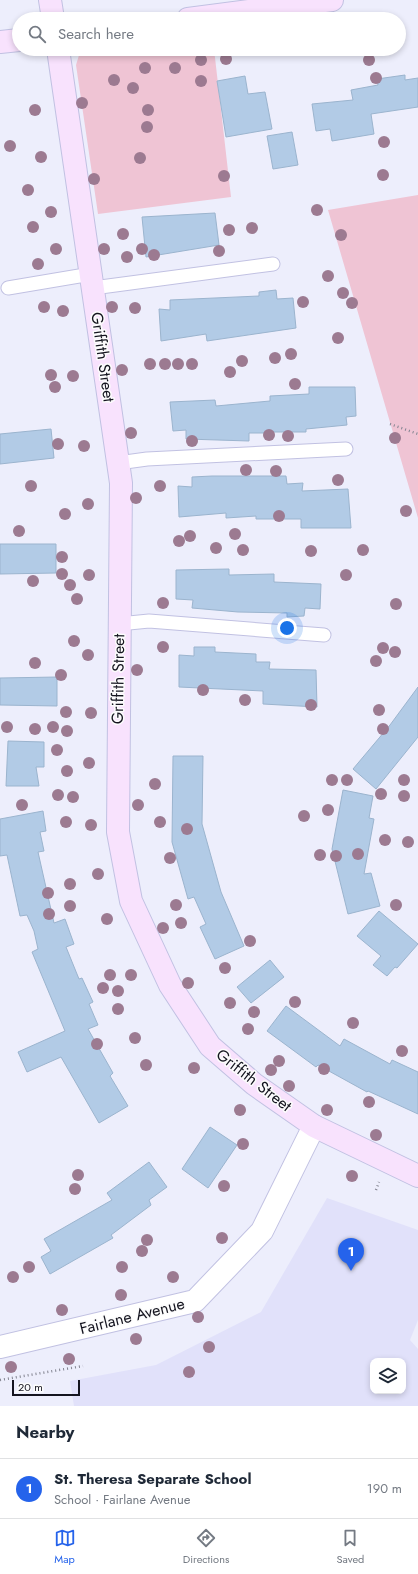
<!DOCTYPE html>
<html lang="en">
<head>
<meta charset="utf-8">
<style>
	body { margin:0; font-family:Jost,sans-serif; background:#f6f6f7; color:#1f2937 }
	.controls { position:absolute; right:12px; bottom:12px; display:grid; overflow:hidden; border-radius:8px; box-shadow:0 2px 6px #0003 }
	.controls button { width:36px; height:36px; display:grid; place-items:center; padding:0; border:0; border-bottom:1px solid #e0e1e3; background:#fff; color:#1f2937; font:20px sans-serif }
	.scale { position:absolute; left:12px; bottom:10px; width:68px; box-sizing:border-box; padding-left:4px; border:2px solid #14141f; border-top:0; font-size:11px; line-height:14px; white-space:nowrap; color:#14141f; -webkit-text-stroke:3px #fcfcfc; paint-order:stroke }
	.you { position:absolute; left:287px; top:628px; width:14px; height:14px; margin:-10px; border:3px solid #fff; border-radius:50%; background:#1a73e8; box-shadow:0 0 0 6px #1a73e833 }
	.badge { display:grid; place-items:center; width:26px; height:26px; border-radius:50%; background:#2563eb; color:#fff; font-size:13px; font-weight:700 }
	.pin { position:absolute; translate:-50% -33px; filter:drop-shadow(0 1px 2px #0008) }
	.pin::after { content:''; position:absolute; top:21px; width:14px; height:12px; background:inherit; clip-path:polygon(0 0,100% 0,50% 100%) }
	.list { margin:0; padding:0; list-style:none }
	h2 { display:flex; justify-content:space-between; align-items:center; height:52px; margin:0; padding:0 16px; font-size:17px }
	h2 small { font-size:13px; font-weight:400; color:#747a83 }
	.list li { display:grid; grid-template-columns:26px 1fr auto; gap:12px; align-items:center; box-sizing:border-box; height:60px; padding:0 16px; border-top:1px solid #e0e1e3 }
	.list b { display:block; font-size:15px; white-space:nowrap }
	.list p { margin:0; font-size:13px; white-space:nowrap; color:#747a83 }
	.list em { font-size:13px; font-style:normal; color:#747a83 }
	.icon { flex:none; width:22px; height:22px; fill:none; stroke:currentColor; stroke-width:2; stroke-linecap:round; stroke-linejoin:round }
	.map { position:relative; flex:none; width:418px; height:1406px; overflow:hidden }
	.search { position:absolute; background:#fff; box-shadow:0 2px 6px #0003; left:12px; right:12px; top:12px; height:44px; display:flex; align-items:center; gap:10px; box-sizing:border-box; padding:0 14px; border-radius:22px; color:#747a83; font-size:15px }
	.sheet { height:112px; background:#fff }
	nav { display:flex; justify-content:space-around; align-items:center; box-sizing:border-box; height:56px; border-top:1px solid #e0e1e3; background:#fff; font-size:11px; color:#747a83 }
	nav a { display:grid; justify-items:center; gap:2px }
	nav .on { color:#2563eb }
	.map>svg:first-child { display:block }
	.built { fill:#e1e1fa; fill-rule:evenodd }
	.green { fill:#efc4d4 }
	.building { fill:#b2cbe6; stroke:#9bb4ce }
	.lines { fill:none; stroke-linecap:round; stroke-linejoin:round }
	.lane-casing { stroke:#c1c1e2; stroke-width:15 }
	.street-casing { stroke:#c1c1e2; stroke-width:24 }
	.secondary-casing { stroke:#c1c1e2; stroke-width:24 }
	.path { stroke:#838490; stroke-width:2.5; stroke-dasharray:1 3; stroke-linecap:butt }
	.lane { stroke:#fff; stroke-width:13 }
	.street { stroke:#fff; stroke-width:22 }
	.secondary { stroke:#f8e2fd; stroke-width:22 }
	.tree { fill:#9c7a91 }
	.labels { text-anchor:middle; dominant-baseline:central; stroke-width:3; stroke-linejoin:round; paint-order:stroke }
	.street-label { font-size:16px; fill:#14141f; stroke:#fcfcfc }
</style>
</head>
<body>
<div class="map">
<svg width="418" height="1406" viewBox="0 0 418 1406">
	<rect width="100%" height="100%" fill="#edeefc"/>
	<path class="built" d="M327,1198l91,32v90l-8,20 8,9v57h-344l-4,-25 86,-16 105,-53zM373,1361h30v30h-30z"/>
	<path class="green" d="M85,49h129l17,148 -133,17 -22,-149 4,-13z
		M418,195v323l-90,-308z"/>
	<path class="building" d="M405,75v5l13,-2v29l-47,7 3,20 -42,7 -2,-12 -14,2 -4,-27 41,-4 -2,-10 27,-5 -1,-6z
		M245,76l3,18 17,-2 7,37 -46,8 -9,-56z
		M292,132l6,33 -25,4 -6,-33z
		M215,213l4,32 -73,12 -4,-40z
		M276,290l1,9 16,-1 3,30 -89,13 -1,-7 -45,7 -2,-32 11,1v-10l89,-4v-4z
		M309,387h46l1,29 -10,1 1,8 -41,4v3h-41v1h-16v8l-63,-2v-9l-13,1 -3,-29 45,-2 1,6 54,-5v-5l39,-2z
		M51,429l3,29 -54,6v-30z
		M212,476h74l1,8 16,-1 -1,8 46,-2 3,39h-50v-9h-45v-3l-30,2v-5l-47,4 -1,-31 14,1v-10z
		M0,544h56v29l-56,1z
		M229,569v6l45,-1v8l47,2 -1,25 -15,-1 -1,8 -17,1v-4l-49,-1 -46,-4 1,-8 -17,-1v-29z
		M194,647h21v5l41,2v8h14l-1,7 47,1 1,37 -54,-3v-13l-84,-4v-32l15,1z
		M57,677v29l-57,-1v-27z
		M418,687v50l-42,52 -23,-20 37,-44z
		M8,741l36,1v25h-8l3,19h-33z
		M173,756h30l-1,68 19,68 23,54 -29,13 -15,-32 6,-3 -12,-27 -6,2 -16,-57z
		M343,790l30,6 -4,22 5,1 -10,55 7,-1 9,33 -32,8 -16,-65z
		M43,811l3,20 -6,1 4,19 -6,1 16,71 11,-4 9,25 -8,3 13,32 3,-1 11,24 -4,2 9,21 -10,4 25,44 -3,3 18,30 -29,17 -38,-66 -34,15 -9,-20 47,-21 -33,-79 6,-3 -4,-18 -7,-16 -7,1 -13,-61 -7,1v-37z
		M379,911l39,33 -21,24 -2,-1 -8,9 -14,-11 8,-9 -24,-20z
		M270,960l14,17 -33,26 -14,-16z
		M286,1006l54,40 4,-7 46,25 2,-4 26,12v42l-50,-23 -1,1 -49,-27 -2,2 -49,-36z
		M210,1127l27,18 -29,43 -26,-19z
		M149,1162l18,25 -18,13 2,5 -40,30 2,3 -63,36 -9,-17 10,-6 -7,-12 68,-39 -5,-7z"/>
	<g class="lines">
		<defs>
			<path id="lane" d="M8,288l83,-14
				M93,288l180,-24
				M118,463l29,-4 199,-10
				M119,624l30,-3 175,14"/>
			<path id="street" d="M0,1347l195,-46 67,-70 52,-105"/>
			<path id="secondary" d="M50,0l3,19
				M188,19l144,-19
				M0,42l19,-2
				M58,49l63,434 -3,349 13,69 39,84 40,61 44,38 60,42 104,50"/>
		</defs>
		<use href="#lane" class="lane-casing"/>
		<use href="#street" class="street-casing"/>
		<use href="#secondary" class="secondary-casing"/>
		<path class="path" d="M390,424l28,10
			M376,1190l3,-8
			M0,1380l83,-14"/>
		<use href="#lane" class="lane"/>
		<use href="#street" class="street"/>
		<use href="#secondary" class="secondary"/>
	</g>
	<g class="tree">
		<circle cx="226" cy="59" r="6"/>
		<circle cx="201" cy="60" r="6"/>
		<circle cx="369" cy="60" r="6"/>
		<circle cx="145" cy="68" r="6"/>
		<circle cx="175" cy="68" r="6"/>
		<circle cx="376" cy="78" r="6"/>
		<circle cx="114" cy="80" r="6"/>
		<circle cx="201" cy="81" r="6"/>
		<circle cx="133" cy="88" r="6"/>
		<circle cx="82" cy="103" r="6"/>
		<circle cx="35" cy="110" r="6"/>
		<circle cx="148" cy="110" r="6"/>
		<circle cx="147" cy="127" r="6"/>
		<circle cx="384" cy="142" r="6"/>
		<circle cx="10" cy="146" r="6"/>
		<circle cx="41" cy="157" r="6"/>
		<circle cx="140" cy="158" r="6"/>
		<circle cx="383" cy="175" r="6"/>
		<circle cx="224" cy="176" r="6"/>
		<circle cx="94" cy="179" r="6"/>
		<circle cx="28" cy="190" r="6"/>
		<circle cx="317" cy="210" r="6"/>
		<circle cx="51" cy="212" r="6"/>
		<circle cx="33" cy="227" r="6"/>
		<circle cx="252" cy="228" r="6"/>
		<circle cx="229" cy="230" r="6"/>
		<circle cx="123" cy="234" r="6"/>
		<circle cx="341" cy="235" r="6"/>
		<circle cx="56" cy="249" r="6"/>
		<circle cx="104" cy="249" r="6"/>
		<circle cx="142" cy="249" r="6"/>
		<circle cx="219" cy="251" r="6"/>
		<circle cx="154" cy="255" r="6"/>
		<circle cx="127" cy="257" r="6"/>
		<circle cx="38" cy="264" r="6"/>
		<circle cx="328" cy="276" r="6"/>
		<circle cx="343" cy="293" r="6"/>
		<circle cx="303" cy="302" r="6"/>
		<circle cx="352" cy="303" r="6"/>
		<circle cx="44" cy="307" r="6"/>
		<circle cx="112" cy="307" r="6"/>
		<circle cx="135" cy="308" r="6"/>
		<circle cx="63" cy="311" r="6"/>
		<circle cx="338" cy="338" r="6"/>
		<circle cx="291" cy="354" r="6"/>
		<circle cx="275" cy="358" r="6"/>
		<circle cx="242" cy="361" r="6"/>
		<circle cx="150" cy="364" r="6"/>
		<circle cx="165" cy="364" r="6"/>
		<circle cx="178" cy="364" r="6"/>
		<circle cx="192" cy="364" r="6"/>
		<circle cx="122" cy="370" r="6"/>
		<circle cx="230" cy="372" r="6"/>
		<circle cx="51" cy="375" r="6"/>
		<circle cx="73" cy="376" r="6"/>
		<circle cx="295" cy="384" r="6"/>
		<circle cx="55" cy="387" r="6"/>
		<circle cx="131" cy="433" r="6"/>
		<circle cx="269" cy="435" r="6"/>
		<circle cx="288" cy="436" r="6"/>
		<circle cx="395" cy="438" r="6"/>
		<circle cx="192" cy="441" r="6"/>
		<circle cx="58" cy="444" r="6"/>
		<circle cx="84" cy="446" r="6"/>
		<circle cx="246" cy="470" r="6"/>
		<circle cx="276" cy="471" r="6"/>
		<circle cx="338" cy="480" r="6"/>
		<circle cx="31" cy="486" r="6"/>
		<circle cx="160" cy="486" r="6"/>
		<circle cx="136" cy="498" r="6"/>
		<circle cx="88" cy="504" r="6"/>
		<circle cx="406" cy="511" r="6"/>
		<circle cx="65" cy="514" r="6"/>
		<circle cx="279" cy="516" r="6"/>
		<circle cx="19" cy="531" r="6"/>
		<circle cx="235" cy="534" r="6"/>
		<circle cx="190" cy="536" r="6"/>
		<circle cx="179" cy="541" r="6"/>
		<circle cx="216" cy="548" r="6"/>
		<circle cx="243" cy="550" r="6"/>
		<circle cx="363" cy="550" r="6"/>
		<circle cx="311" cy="551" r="6"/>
		<circle cx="62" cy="557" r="6"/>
		<circle cx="62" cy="574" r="6"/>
		<circle cx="89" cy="575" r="6"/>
		<circle cx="346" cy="575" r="6"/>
		<circle cx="33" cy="581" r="6"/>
		<circle cx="70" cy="585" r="6"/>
		<circle cx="77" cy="599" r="6"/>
		<circle cx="163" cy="603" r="6"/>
		<circle cx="396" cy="604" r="6"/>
		<circle cx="74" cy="641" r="6"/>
		<circle cx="163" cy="647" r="6"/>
		<circle cx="383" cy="648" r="6"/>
		<circle cx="395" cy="652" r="6"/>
		<circle cx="88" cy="655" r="6"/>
		<circle cx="376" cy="661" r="6"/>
		<circle cx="35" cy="663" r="6"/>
		<circle cx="137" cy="670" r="6"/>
		<circle cx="61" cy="675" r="6"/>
		<circle cx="203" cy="690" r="6"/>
		<circle cx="245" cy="700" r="6"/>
		<circle cx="311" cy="705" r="6"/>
		<circle cx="379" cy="710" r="6"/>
		<circle cx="66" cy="712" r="6"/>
		<circle cx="91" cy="713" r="6"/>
		<circle cx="7" cy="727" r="6"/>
		<circle cx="53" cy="727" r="6"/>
		<circle cx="35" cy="729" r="6"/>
		<circle cx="383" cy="729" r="6"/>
		<circle cx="67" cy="731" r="6"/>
		<circle cx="57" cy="750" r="6"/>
		<circle cx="89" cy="763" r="6"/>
		<circle cx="67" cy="771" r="6"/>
		<circle cx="332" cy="780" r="6"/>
		<circle cx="347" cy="780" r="6"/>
		<circle cx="404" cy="780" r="6"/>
		<circle cx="155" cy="784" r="6"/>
		<circle cx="381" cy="794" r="6"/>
		<circle cx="58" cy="795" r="6"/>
		<circle cx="404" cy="796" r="6"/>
		<circle cx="73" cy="797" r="6"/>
		<circle cx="22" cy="805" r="6"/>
		<circle cx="138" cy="805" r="6"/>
		<circle cx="328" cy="810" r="6"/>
		<circle cx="304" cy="816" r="6"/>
		<circle cx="66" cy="822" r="6"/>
		<circle cx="160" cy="822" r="6"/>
		<circle cx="91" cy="825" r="6"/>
		<circle cx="187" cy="829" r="6"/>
		<circle cx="385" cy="840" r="6"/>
		<circle cx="408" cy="842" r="6"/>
		<circle cx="358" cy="854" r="6"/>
		<circle cx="320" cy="855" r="6"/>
		<circle cx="336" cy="856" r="6"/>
		<circle cx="170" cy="858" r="6"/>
		<circle cx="98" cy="874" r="6"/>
		<circle cx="70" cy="884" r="6"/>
		<circle cx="48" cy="893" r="6"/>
		<circle cx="176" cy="905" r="6"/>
		<circle cx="396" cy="905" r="6"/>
		<circle cx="70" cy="906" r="6"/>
		<circle cx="49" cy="914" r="6"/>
		<circle cx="107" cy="919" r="6"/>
		<circle cx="181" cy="923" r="6"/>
		<circle cx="163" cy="928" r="6"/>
		<circle cx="250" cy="941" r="6"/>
		<circle cx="225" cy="968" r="6"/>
		<circle cx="110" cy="975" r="6"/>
		<circle cx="131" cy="975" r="6"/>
		<circle cx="188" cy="983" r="6"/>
		<circle cx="103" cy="988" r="6"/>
		<circle cx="118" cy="991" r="6"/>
		<circle cx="295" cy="1002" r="6"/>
		<circle cx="230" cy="1003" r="6"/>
		<circle cx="118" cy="1009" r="6"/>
		<circle cx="254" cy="1012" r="6"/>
		<circle cx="353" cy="1023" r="6"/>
		<circle cx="248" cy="1029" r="6"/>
		<circle cx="135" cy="1038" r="6"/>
		<circle cx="97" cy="1044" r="6"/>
		<circle cx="402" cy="1051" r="6"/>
		<circle cx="279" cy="1061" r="6"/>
		<circle cx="146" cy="1065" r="6"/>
		<circle cx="194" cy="1068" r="6"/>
		<circle cx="324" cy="1069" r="6"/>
		<circle cx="271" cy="1070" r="6"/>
		<circle cx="289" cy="1086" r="6"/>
		<circle cx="369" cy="1102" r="6"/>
		<circle cx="240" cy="1110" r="6"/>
		<circle cx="327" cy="1110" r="6"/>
		<circle cx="376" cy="1135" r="6"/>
		<circle cx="243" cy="1144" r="6"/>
		<circle cx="78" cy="1175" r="6"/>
		<circle cx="352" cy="1176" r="6"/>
		<circle cx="224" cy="1186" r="6"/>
		<circle cx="75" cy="1189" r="6"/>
		<circle cx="222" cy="1238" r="6"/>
		<circle cx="147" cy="1240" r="6"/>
		<circle cx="142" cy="1251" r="6"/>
		<circle cx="29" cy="1267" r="6"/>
		<circle cx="122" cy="1267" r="6"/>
		<circle cx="13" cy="1277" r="6"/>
		<circle cx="173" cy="1277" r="6"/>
		<circle cx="121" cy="1295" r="6"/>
		<circle cx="62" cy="1310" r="6"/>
		<circle cx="198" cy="1317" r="6"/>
		<circle cx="136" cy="1339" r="6"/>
		<circle cx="209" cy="1347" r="6"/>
		<circle cx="69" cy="1359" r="6"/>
		<circle cx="11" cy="1367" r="6"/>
		<circle cx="189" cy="1372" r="6"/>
	</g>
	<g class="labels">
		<g class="street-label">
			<text transform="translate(103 357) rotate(82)">Griffith Street</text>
			<text transform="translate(118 679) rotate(-89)">Griffith Street</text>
			<text transform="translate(254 1080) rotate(38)">Griffith Street</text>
			<text transform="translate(132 1316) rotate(-14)">Fairlane Avenue</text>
		</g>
	</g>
</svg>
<div class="controls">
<button><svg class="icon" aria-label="layers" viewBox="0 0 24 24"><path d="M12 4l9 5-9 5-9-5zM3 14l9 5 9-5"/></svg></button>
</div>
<div class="scale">20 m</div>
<div class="you"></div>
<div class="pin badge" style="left:351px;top:1271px">1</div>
<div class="search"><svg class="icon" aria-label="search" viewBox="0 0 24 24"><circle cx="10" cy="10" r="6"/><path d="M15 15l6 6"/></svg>Search here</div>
</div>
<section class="sheet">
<h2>Nearby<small></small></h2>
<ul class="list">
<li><span class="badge">1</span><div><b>St. Theresa Separate School</b><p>School · Fairlane Avenue</p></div><em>190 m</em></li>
</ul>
</section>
<nav>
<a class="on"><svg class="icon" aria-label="map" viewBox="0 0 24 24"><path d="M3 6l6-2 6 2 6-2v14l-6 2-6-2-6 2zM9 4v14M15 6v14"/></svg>Map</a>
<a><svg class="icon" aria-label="directions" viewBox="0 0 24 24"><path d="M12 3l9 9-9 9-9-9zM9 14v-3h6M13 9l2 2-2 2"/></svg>Directions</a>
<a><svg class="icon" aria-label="saved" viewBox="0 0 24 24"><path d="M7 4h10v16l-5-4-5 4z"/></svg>Saved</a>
</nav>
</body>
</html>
